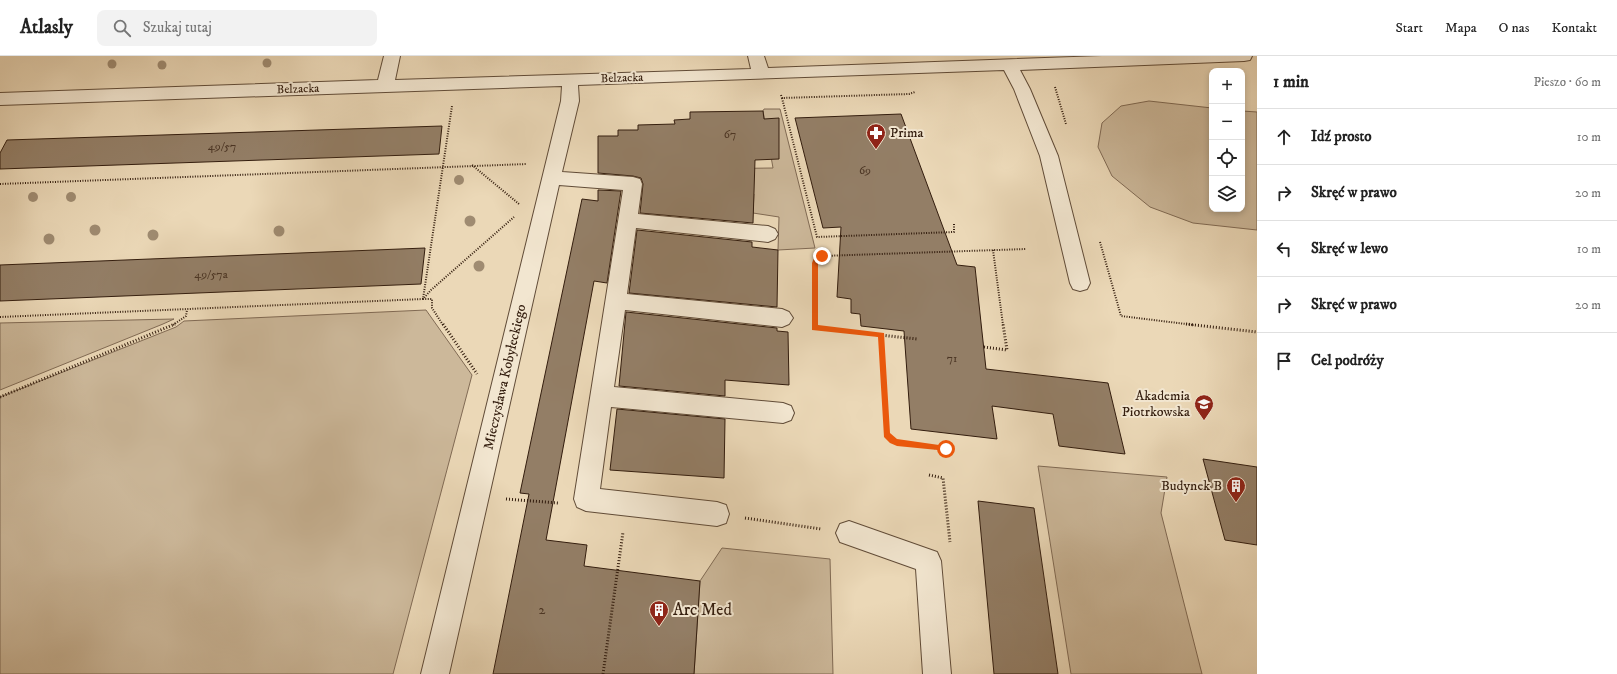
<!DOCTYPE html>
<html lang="pl">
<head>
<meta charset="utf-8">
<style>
	body { margin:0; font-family:"IM FELL DW Pica",serif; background:#f2f2f2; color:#222 }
	.controls { position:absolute; right:12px; top:12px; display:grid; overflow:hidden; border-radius:8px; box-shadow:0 2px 6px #0003 }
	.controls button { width:36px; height:36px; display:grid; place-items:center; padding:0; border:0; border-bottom:1px solid #e0e0e0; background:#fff; color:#222; font:20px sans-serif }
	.stop { position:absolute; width:12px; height:12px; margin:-9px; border:3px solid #ea580c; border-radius:50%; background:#fff }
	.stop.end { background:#ea580c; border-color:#fff; box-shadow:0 1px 4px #0008 }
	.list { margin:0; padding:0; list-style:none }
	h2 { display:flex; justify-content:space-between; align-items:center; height:52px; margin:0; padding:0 16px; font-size:17px }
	h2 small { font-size:13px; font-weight:400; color:#767676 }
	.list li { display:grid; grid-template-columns:26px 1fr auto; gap:12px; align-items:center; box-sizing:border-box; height:56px; padding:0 16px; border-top:1px solid #e0e0e0 }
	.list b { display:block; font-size:15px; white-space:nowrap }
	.list em { font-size:13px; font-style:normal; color:#767676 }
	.icon { flex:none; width:22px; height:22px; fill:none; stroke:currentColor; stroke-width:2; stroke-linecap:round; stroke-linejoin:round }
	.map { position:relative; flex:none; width:1257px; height:618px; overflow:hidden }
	header { display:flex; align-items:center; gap:24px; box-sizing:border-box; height:56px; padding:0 20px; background:#fff; border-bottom:1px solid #e0e0e0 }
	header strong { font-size:19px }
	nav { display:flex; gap:22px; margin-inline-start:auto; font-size:14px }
	.search { width:280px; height:36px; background:#f2f2f2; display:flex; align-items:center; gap:10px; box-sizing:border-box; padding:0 14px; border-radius:8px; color:#767676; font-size:15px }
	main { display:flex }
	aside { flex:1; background:#fff }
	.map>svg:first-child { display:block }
	.green { fill:#ccb89a; stroke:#806a54 }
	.building { fill:#937e66; stroke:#331d0e }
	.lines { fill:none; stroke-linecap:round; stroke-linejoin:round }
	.minor-casing { stroke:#614c38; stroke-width:2 }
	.path-far1 { stroke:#331d0e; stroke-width:2; stroke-dasharray:1 1.5; stroke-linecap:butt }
	.path { stroke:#331d0e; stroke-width:3; stroke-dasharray:1 2; stroke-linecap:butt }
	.minor { fill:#f2e6d0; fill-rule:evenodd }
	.tree { fill:#9f8b71 }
	.route { fill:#ea580c }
	.labels { text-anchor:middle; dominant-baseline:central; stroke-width:4; stroke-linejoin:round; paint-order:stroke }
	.far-street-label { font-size:12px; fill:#331d0e; stroke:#f2e6d0 }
	.number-label { font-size:12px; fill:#4b3524 }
	.poi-label { font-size:14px; fill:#331d0e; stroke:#f2e6d0; text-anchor:end }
	.street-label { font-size:14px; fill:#331d0e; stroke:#f2e6d0 }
	.near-number-label { font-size:14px; fill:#4b3524 }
	.near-poi-label { font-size:17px; fill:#331d0e; stroke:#f2e6d0; text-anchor:start }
</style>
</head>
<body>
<header>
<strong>Atlasly</strong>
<div class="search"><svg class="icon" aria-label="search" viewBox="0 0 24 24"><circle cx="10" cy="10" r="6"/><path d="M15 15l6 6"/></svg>Szukaj tutaj</div>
<nav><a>Start</a><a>Mapa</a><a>O nas</a><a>Kontakt</a></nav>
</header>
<main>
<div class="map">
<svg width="1257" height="618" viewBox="0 0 1257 618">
	<rect width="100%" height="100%" fill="#ebd8b7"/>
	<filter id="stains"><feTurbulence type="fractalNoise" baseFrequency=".005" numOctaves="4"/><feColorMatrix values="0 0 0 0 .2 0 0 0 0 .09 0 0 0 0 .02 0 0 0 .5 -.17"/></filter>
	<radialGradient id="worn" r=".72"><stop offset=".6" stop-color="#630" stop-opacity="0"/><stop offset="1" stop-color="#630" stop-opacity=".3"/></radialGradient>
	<path class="green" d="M1149,45l63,7v101h30v-98l15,1v118l-64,-7 -43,-16 -38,-31 -14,-29 4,-24 19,-17z
		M764,53h16l35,139 -37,2 1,-33 -26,-4 1,-19 -58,-25 77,-1 -10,-57z
		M426,254l46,65 -79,299h-393v-277l176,-70 8,-6z
		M174,263l-11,5 -163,66v-67z
		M1038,410l129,11 -6,36 41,161h-131z
		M722,492l108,11 3,115h-139l6,-93z"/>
	<path class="building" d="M763,55l1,8 15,-1v41l-24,1 -2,63 -113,-10 3,-29 -2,-6 -8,-2 -35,-3v-37h20v-6h20v-5l37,-1 -1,-4 16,-1v-7z
		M901,58l56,151 18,2 11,102 122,14 17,71 -66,-8 -6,-32 -61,-8 5,33 -86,-10 -7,-98 -43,-5 -1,-12 -9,-1v-14l-14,-2 4,-70 -18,1 -28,-110z
		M442,70l-3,28 -439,15v-16l7,-13z
		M598,134l23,1 -14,92 -13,-2 -48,259 41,5 -3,21 116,15 -6,93h-201l36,-180 -9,-1 62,-294 16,2z
		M637,174l115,12v5l26,3 -1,57 -148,-14z
		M425,192l-4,36 -421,17v-36z
		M626,256l151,16v3l11,1 1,53 -64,-5v16l-106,-10z
		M617,353l108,10 -1,59 -114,-8z
		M1203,403l54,8v78l-32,-5z
		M978,445l56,7 24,166h-64z"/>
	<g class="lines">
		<defs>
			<path id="minor" d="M384,0h16l-5,24 356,-11 -3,-13h16l4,12 334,-12h150l-2,4 -6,1 -224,9 10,19 28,67 32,127 -3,6 -7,2 -7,-2 -3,-6 -30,-127 -26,-67 -10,-19 -426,15 1,16 -17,71 71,5 7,2 2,5 -4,30 130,12 7,3 3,5 -3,5 -7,3 -132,-14 -9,66 155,15 7,3 4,6 -4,6 -7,3 -157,-17 -11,77 169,16 8,3 3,7 -3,7 -8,3 -172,-16 -11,82 117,13 9,3 3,9 -3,9 -9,3 -131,-15 -9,-4 -3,-8 49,-309 -64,-5 -110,489h-28l140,-573 1,-15 -562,19v-12l378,-13z
				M849,465l88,31 4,9 10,113h-28l-7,-105 -76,-27 -4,-9 4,-9z"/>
		</defs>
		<use href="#minor" class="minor-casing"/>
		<path class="path-far1" d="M1055,31l11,37
			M781,39l1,3 127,-4 6,-2
			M782,42l35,139 137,-5v-9
			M472,109l47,39
			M0,128l527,-20
			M1100,186l21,74 73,9
			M993,194l10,75
			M0,261l423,-18 29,-193
			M173,269l13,-9 1,-6
			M443,269l-11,-17v-9h-9l8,-9 83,-73
			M815,269l1,-66 6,-3 204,-7"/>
		<path class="path" d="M443,268l34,50
			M815,268v4l102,11
			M1186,268l71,8
			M881,279l6,99 10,9 49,6v9
			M984,291l23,3 -4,-26
			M0,341l175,-73
			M929,419l14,3 7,64
			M506,443l52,4
			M745,462l76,11
			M603,618l20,-142"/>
		<use href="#minor" class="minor"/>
	</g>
	<g class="tree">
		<circle cx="267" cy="7" r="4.5"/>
		<circle cx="112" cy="8" r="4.5"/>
		<circle cx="162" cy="9" r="4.5"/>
		<circle cx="459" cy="124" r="5"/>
		<circle cx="33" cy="141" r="5"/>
		<circle cx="71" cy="141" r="5"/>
		<circle cx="470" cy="165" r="5.5"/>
		<circle cx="95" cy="174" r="5.5"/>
		<circle cx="279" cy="175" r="5.5"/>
		<circle cx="153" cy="179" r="5.5"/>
		<circle cx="49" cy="183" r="5.5"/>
		<circle cx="479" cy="210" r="5.5"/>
	</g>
	<path class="route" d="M822,198l3,2 -7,5v64l66,8 6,100 7,6 49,7 2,1v4l-51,-5 -7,-3 -6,-6 -6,-100 -66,-7v-67l2,-5z"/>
	<defs>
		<symbol id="pharmacy-pin" viewBox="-11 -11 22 30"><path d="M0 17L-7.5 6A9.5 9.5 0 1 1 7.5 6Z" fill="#8f2418" stroke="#f2e6d0"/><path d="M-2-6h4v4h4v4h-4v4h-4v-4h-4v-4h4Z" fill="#fff"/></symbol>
		<symbol id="university-pin" viewBox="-11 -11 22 30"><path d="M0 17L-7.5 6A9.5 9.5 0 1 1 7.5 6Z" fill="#8f2418" stroke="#f2e6d0"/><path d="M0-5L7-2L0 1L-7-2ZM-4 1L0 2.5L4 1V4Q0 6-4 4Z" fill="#fff"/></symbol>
		<symbol id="building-pin" viewBox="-11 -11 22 30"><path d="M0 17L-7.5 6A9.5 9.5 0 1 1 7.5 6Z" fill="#8f2418" stroke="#f2e6d0"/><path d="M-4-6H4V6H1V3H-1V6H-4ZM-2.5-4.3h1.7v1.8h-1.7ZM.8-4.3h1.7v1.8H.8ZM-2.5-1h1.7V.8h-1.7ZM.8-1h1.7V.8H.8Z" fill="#fff"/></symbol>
	</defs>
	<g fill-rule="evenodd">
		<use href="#pharmacy-pin" x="865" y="66" width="22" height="30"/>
		<use href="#university-pin" x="1193" y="337" width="22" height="30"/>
		<use href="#building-pin" x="1225" y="419" width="22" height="30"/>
		<use href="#building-pin" x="648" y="543" width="22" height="30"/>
	</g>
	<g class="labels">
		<g class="far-street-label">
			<text transform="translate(622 22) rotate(-2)">Belzacka</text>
			<text transform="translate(298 33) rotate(-2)">Belzacka</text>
		</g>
		<g class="number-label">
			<text x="730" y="78">67</text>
			<text x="222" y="90">49/57</text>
			<text x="865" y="114">69</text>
			<text x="211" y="218">49/57a</text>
			<text x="952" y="302">71</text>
		</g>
		<g class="poi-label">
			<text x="890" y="77" text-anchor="start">Prima</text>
			<text x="1190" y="340">Akademia<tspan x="1190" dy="16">Piotrkowska</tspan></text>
			<text x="1222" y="430">Budynek B</text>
		</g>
		<g class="street-label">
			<text transform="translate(505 321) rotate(-77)">Mieczysława Kobyłeckiego</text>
		</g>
		<g class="near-number-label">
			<text x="542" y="554">2</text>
		</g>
		<g class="near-poi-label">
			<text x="673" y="554">Arc Med</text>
		</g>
	</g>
	<rect width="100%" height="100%" filter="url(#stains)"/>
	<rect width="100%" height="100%" fill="url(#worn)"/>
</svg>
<div class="controls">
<button>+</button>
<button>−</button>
<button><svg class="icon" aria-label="locate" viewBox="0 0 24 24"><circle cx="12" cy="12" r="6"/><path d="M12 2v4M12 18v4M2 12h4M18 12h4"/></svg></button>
<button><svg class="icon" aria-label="layers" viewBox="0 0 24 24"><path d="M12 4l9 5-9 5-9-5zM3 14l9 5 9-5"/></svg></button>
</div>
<div class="stop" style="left:946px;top:393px"></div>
<div class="stop end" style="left:822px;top:200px"></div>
</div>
<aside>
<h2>1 min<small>Pieszo · 60 m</small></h2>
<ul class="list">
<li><svg class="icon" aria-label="ahead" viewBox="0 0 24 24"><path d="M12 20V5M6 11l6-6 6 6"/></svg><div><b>Idź prosto</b></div><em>10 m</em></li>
<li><svg class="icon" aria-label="right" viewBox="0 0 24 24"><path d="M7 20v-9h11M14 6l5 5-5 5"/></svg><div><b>Skręć w prawo</b></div><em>20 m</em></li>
<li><svg class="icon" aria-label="left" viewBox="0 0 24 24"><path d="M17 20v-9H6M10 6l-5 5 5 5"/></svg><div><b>Skręć w lewo</b></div><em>10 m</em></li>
<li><svg class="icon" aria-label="right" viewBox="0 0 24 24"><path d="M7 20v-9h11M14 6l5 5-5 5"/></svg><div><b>Skręć w prawo</b></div><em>20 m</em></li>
<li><svg class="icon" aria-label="arrive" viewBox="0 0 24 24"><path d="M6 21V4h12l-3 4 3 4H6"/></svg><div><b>Cel podróży</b></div></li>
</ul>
</aside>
</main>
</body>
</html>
